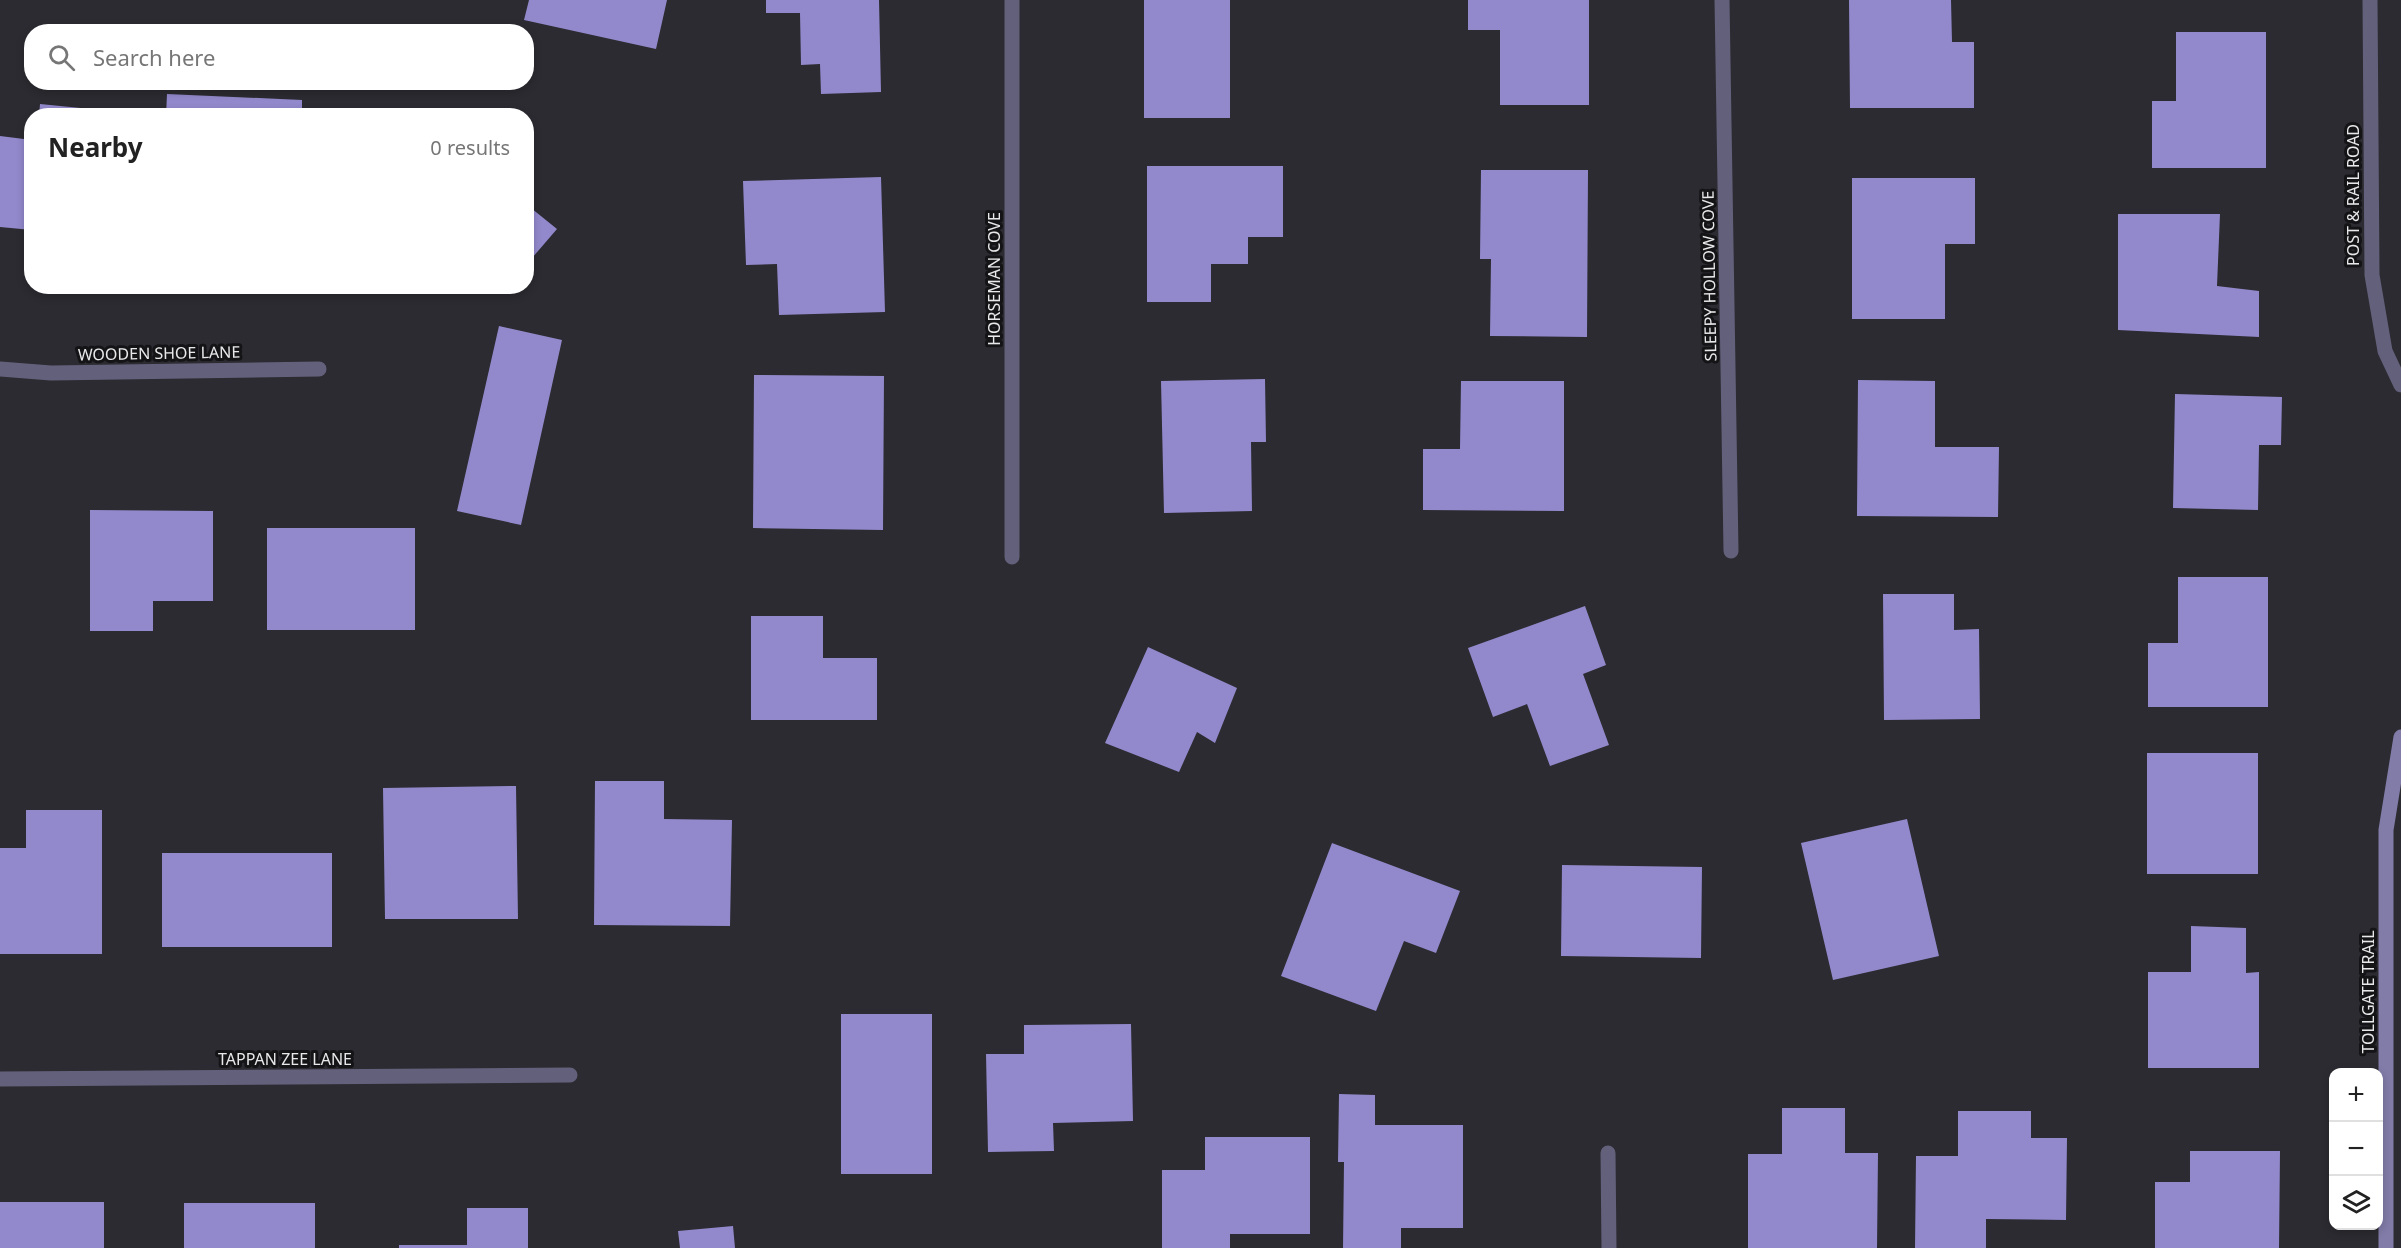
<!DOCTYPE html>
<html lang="en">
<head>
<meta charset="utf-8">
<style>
	body { margin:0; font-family:"Noto Sans",sans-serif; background:#f6f6f6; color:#222 }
	.controls { position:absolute; right:18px; bottom:18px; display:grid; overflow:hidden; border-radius:12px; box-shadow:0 3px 9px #0003 }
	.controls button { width:54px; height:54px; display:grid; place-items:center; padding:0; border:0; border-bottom:2px solid #e0e0e0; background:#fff; color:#222; font:30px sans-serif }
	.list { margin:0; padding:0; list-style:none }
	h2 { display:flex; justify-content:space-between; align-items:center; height:78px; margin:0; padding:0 24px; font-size:26px }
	h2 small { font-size:20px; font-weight:400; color:#767676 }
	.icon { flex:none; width:33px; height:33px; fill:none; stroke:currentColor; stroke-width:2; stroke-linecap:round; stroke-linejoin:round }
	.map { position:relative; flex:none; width:2401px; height:1248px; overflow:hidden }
	.search { position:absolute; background:#fff; box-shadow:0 3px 9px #0003; left:24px; top:24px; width:510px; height:66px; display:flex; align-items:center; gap:15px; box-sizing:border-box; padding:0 21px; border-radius:24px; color:#767676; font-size:22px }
	.panel { position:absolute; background:#fff; box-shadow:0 3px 9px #0003; left:24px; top:108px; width:510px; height:186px; border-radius:24px }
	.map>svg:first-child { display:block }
	.building { fill:#9289cc }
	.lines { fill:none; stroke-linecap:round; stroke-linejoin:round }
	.street { stroke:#63607b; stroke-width:15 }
	.secondary { stroke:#817ca8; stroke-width:15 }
	.labels { text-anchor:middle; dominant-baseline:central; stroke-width:6; stroke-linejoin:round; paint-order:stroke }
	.street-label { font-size:16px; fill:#e8e8eb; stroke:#141417 }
</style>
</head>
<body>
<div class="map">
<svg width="2401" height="1248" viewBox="0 0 2401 1248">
	<rect width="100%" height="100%" fill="#2c2b31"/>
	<path class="building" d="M529,0h138l-11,49 -132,-29z
		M766,0h113l2,92 -60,2 -1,-30 -19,1 -1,-52h-34z
		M1144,0h86v118h-86z
		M1468,0h121v105h-89v-75h-32z
		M1849,0h102l1,42h22v66h-124z
		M2176,32h90v136h-114v-67h24z
		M167,94l135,6v16h-136z
		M40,104l71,7 -1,5h-71z
		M0,136l32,4v90l-32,-3z
		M1147,166h136v71h-35v27h-37v38h-64z
		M1481,170h107l-1,167 -97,-1 1,-77h-11z
		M881,177l4,135 -106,3 -2,-51 -31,1 -3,-84z
		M1852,178h123v66h-30v75h-93z
		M526,204l31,25 -31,36z
		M2118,214h102l-3,72 42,5v46l-141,-7z
		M499,326l63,14 -41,185 -64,-14z
		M754,375l130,1 -1,154 -130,-2z
		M1265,379l1,63h-15l1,69 -88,2 -3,-132z
		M1858,380l77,1v66h64l-1,70 -141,-1z
		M1461,381h103v130l-141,-1v-61h37z
		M2175,394l107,3 -1,48h-22l-1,65 -85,-2z
		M90,510l123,1v90h-60v30h-63z
		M267,528h148v102h-148z
		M2178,577h90v130h-120v-64h30z
		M1883,594h71v36l25,-1 1,90 -96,1z
		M1585,606l21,59 -23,9 26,71 -59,21 -23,-62 -34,13 -25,-69z
		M751,616h72v42h54v62h-126z
		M1148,647l89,41 -22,55 -18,-11 -18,40 -74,-29z
		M2147,753h111v121h-111z
		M595,781h69v38l68,1 -2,106 -136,-1z
		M516,786l2,133h-133l-2,-131z
		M26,810h76v144h-102v-106h26z
		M1907,819l32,137 -106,24 -32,-137z
		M1332,843l128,48 -24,62 -32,-12 -28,70 -95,-35z
		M162,853h170v94h-170z
		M1562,865l140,2 -1,91 -140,-2z
		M2191,926l55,2v45l13,-1v96h-111v-96h43z
		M841,1014h91v160h-91z
		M1131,1024l2,97 -80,2 1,28 -66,1 -2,-98h38v-29z
		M1339,1094l36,1v30h88v103h-62v20h-58l1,-86h-6z
		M1782,1108h63v45h33l-1,95h-129v-94h34z
		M1958,1111h73v27h36l-1,82 -80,-1v29h-71l1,-92h42z
		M1205,1137h105v97h-80v14h-68v-78h43z
		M2190,1151h90l-1,97h-124v-66h35z
		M0,1202h104v46h-104z
		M184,1203h131v45h-131z
		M467,1208h61v40h-129v-3h68z
		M733,1226l2,22h-55l-2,-17z"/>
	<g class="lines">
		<path class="street" d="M1012,0v557
			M1722,0l9,551
			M2370,0l2,275 13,76 16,34
			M0,369l51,4 268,-4
			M0,1079l570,-4
			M1608,1153l1,95"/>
		<path class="secondary" d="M2386,1248v-418l15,-93"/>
	</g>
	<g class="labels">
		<g class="street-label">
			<text transform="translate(2353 195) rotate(-90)">POST &amp; RAIL ROAD</text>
			<text transform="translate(1709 276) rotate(-91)">SLEEPY HOLLOW COVE</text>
			<text transform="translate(994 279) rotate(-90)">HORSEMAN COVE</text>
			<text transform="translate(159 353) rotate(-1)">WOODEN SHOE LANE</text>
			<text transform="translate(2368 992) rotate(-90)">TOLLGATE TRAIL</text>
			<text x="285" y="1059">TAPPAN ZEE LANE</text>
		</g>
	</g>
</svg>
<div class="controls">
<button>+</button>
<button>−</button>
<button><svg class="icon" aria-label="layers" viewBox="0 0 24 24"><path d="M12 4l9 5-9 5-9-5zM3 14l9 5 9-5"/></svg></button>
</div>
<div class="search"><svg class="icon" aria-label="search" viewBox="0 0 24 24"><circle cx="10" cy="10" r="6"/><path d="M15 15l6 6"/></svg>Search here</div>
<section class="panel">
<h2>Nearby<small>0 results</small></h2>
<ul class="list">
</ul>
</section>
</div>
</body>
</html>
